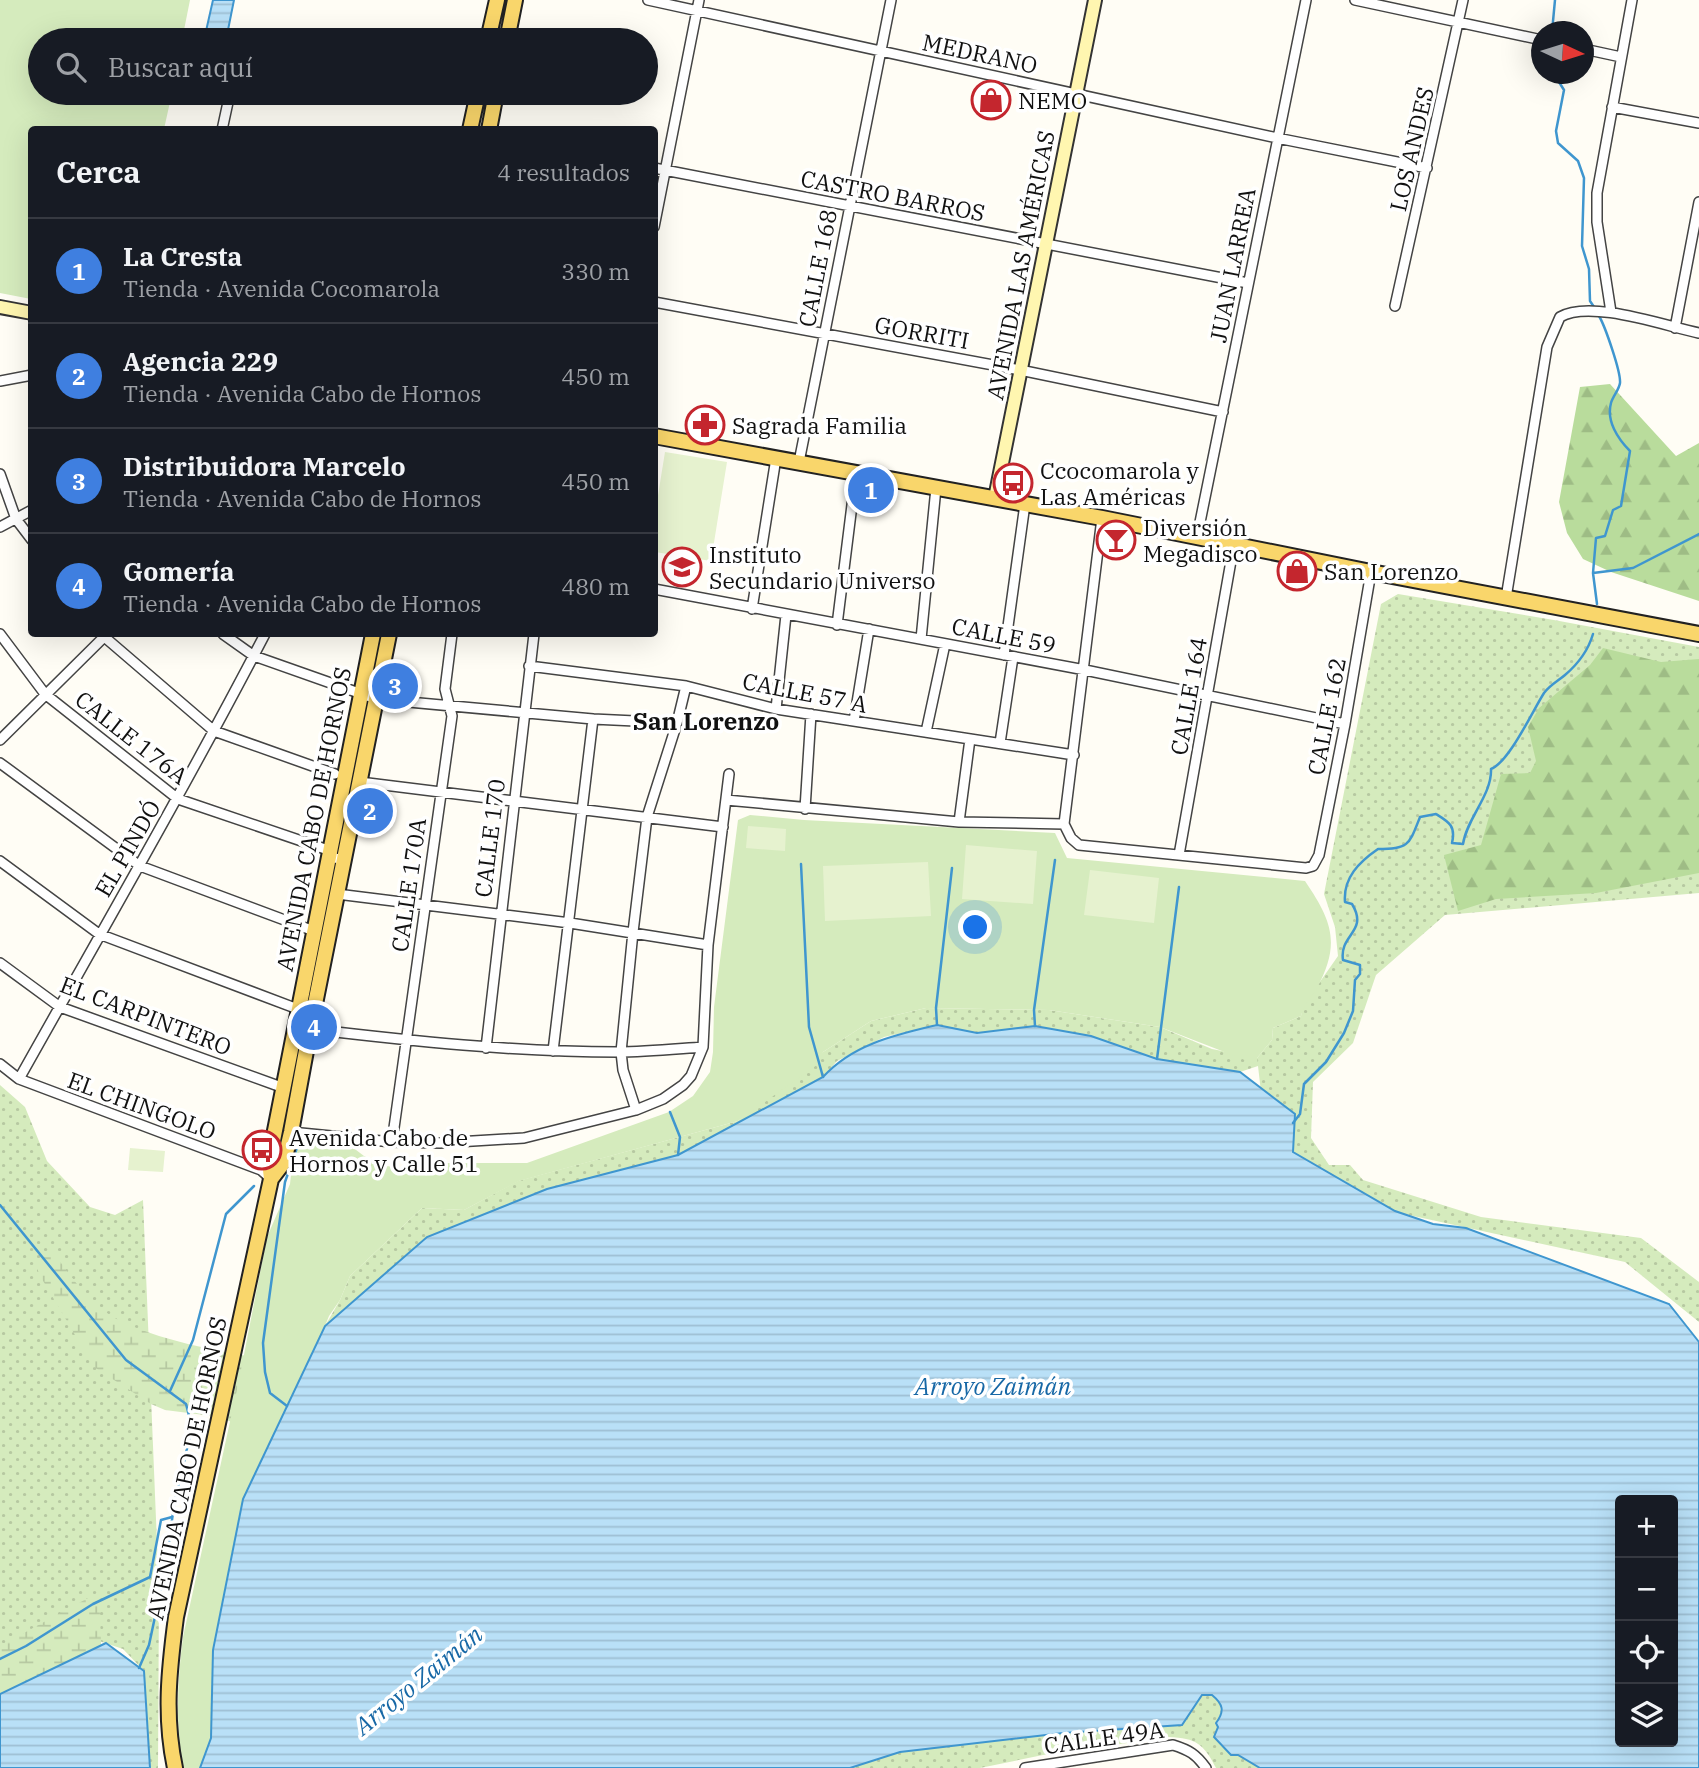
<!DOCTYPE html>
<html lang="es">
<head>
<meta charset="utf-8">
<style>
	body { margin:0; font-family:"IBM Plex Serif",serif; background:#242831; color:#f1f3f6 }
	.controls { position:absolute; right:21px; bottom:21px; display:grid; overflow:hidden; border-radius:7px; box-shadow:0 7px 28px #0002 }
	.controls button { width:63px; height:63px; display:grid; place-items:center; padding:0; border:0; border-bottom:2px solid #363941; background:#171b24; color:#f1f3f6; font:35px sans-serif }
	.compass { position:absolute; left:1531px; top:21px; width:63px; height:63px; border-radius:50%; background:#171b24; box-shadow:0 7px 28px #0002; rotate:94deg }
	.you { position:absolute; left:976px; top:928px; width:24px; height:24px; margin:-18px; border:5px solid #fff; border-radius:50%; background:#1a73e8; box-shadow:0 0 0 10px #1a73e833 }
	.badge { display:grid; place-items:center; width:46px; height:46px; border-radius:50%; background:#b45309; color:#fff; font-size:23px; font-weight:700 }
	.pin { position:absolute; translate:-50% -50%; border:4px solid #fff; box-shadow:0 2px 7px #0006 }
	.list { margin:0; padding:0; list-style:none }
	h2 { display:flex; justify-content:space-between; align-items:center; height:91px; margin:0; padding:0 28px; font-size:30px }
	h2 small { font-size:23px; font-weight:400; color:#9ea1a6 }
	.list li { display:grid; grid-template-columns:46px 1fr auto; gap:21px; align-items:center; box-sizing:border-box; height:105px; padding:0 28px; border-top:2px solid #363941 }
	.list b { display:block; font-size:26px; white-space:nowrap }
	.list p { margin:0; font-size:23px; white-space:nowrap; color:#9ea1a6 }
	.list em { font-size:23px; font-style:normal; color:#9ea1a6 }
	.icon { flex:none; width:38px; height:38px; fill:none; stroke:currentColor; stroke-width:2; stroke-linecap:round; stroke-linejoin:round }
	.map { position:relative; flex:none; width:1699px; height:1768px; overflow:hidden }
	.search { position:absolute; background:#171b24; box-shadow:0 7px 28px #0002; left:28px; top:28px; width:630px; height:77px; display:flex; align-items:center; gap:18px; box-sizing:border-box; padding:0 24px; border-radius:38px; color:#9ea1a6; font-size:26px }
	.panel { position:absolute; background:#171b24; box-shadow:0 7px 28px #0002; left:28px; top:126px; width:630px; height:511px; border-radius:7px }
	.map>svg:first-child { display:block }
	.grass { fill:url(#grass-dots) }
	.forest { fill:url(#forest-firs) }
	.wetland { fill:url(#wetland-marsh) }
	.park { fill:#d5ebbd }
	.pitch { fill:#e6f2cf }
	.water { fill:url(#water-rules); stroke:#3f96cf; stroke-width:2; fill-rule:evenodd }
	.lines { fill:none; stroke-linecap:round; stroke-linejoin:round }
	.stream { stroke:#3f96cf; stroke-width:2.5 }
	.street-casing { stroke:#444; stroke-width:12 }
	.secondary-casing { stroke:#333; stroke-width:16 }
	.primary-casing { stroke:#222; stroke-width:18 }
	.street { stroke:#fff; stroke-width:9 }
	.secondary { stroke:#fff6b0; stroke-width:12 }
	.primary { stroke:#f9d66b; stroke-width:14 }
	.labels { text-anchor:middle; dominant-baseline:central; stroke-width:7; stroke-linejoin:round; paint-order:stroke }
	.street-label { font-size:23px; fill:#111; stroke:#fff }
	.poi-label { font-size:23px; fill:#111; stroke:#fff; text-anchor:start }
	.neighbourhood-label { font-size:24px; font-weight:bold; fill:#111; stroke:#fff }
	.water-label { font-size:24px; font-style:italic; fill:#1768a6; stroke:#fff }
</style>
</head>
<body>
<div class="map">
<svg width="1699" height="1768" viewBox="0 0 1699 1768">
	<defs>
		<pattern id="grass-dots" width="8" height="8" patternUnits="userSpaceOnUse" patternTransform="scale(1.75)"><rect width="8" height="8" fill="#d5ebbd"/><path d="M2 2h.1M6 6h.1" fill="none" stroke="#b6c8a1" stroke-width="1.8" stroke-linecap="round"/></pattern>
		<pattern id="forest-firs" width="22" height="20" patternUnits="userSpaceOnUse" patternTransform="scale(1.75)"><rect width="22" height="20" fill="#b9dc9c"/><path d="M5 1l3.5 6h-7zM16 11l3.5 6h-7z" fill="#9ebc85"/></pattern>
		<pattern id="wetland-marsh" width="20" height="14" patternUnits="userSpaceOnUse" patternTransform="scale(1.75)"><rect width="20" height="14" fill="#d5ebbd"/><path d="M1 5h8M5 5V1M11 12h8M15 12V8" fill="none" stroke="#b6c8a1"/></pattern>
		<pattern id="water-rules" width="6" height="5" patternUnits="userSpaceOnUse" patternTransform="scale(1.75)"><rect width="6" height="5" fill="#b9e0f7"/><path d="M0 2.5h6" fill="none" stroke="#9ebfd3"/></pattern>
	</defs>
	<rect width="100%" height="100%" fill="#fffdf5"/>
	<path class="grass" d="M1398,594l156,26 145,27v246l-254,22 -69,60 -23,68 -40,39 -2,56 18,27h21l13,15 118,37 160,21 58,44v40l-74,-60 -290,-63 -71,-81 -6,-52 -18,6 -83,-13 -66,-23 -56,-10 -58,8 -40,-9 -53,12 -47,24 -14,16 -145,78 -131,34 -120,48 -102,89 15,-26 10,-24 72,-68 42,2 54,-29 220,-60 85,-69 48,-31 55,-13 123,2 111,17 52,22 45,9 15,-18 1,-12 28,-12 2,-10 35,-50 -3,-29 -11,-33 57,-290z
		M0,1085l25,22 22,54 43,46 25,8 28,-15 16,393 -1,175h-8l-6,-97 -21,-22 -45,-15 -78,36z
		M1202,1695h10l8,7 1,13 -5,8 22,32 22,13h-44c-12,-24 -20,-30 -47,-31l-126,18 -63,13h-130l50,-16 163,-19 119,-8z"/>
	<path class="forest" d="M1610,384l66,72 23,-13v158l-88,-29 -28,-13 -16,-26 -8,-31 21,-115z
		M1603,648l58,14 38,-3v214l-103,20 -100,6 -38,12 -14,-56 37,-10 20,-71 29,-1 6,-12 -8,-34 11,-19 51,-43z"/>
	<path class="wetland" d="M52,1251c17,22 34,49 58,64 36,23 114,38 157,44l-13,73 -34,-15 -55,-7 -14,-6 -57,-37 -55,-93 -3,-10z
		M99,1592l6,152 -105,24v-122z"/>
	<path class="park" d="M0,0h190l-8,40h-142v53h132l-8,36 -132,1 -1,169 -31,-6z
		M750,815l54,5 251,13 12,25 238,23c27,40 36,62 12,107 -6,10 -13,16 -16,28l-28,12 -1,12 -15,18 1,7 -98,-38 -111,-17 -123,-2 -55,13 -48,31 -5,12 -80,57 -219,60 -55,29 -42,-2 -72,68 -10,24 -11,16 -33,81 -83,253 -2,88 -11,30h-18c-6,-45 -5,-86 1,-131l55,-252 29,-148 23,-53 5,-47 48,3 21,16 23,10 19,3 18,-6h103l142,-51 24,-16 17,-24 3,-20 1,-45 24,-187z"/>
	<path class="pitch" d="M665,452l62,10 -16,99 -56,-9v-38z
		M748,826l38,3 -1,22 -39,-3z
		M966,845l71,6 -4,53 -71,-5z
		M928,862l3,54 -106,5 -2,-55z
		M1090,870l69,8 -5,45 -70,-8z
		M130,1148l35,3 -2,21 -35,-2z"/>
	<path class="water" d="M213,0h21l-8,40h-22z
		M937,1025l40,8 58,-7 56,10 66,23 83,13 55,42 -2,38 102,59 38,13 33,4 203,76 30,38v426h-439l-22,-13h-7l-17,-18 4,-10 -2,-4c9,-12 7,-19 -4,-28h-10l-20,30 -119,8 -163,19 -50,16h-650l11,-30 2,-88 30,-151 82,-173 102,-89 120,-48 131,-34 145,-78c30,-33 72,-42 114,-52zM1620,1500h53v242h-53z
		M106,1643l38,28 6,97h-150v-74z"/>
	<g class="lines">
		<path class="stream" d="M1552,32l3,-32
			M1554,74l10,16 -8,41 2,12 20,18 6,17 -2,68 7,23 1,32 6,9
			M1593,573l40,-5 66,-34
			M1597,604l-4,-31 3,-35 9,-2 8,-26 8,-4 9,-55c-12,-12 -24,-30 -19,-48 2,-7 8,-13 9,-20 1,-11 -15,-57 -21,-67
			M801,864l8,163 14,50
			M937,1025l-1,-17 16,-140
			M1035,1026l-1,-16 21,-150
			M1157,1059l22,-172
			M670,1112l10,25 -2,18
			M1293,1123l7,-9 4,-30 22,-22 18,-29 9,-22 2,-31 5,-6v-9l-17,-5c-4,-26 26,-28 9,-56l-7,-2c-2,-24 14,-40 33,-53 31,0 31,-4 42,-32l16,-3c13,8 20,12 16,29l11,1c4,-26 29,-49 28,-75 18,-7 41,-57 53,-76 6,-8 14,-12 21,-18 13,-11 23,-24 28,-41
			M0,1205l126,155 60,44 6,23 -18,78 -8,60 -17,80 -10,23
			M170,1391l23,-51 33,-126 28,-28
			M287,1406l-17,-13 -5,-21 -2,-29 22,-161 14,-40
			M0,1659l26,-13 67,-42 57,-27 11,-57 11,-3"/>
		<defs>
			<path id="street" d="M648,0l629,138 150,30
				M1355,0l187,40
				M1584,49l37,8
				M1612,107l87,16
				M222,130l8,-37
				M654,168l594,115
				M654,227l45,-227
				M654,302l366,68 203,42
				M1395,306l68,-306
				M1611,312l-14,-90v-29l35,-193
				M1675,328l24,-126
				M0,381l32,-6
				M799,462l92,-462
				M0,474l16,45 16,21
				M0,527l32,-17
				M1197,537l109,-537
				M654,589l431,81 260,54
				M1506,598l41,-251 13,-30c30,-18 105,9 139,16
				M752,609l24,-151
				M837,625l19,-152
				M0,634l45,60 133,105 153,52 2,6 11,4
				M101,634l113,97 121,43
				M223,634l31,22 122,43 217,20 84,4
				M921,639l15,-151
				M1004,655l21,-151
				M529,666l157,20 90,23 298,46
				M776,709l10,-94
				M854,721l15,-92
				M926,732l19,-88
				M0,740l107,-106
				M1000,743l13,-86
				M0,763l140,103 174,65
				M360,782l363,45
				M726,800l233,22 105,2
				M805,809l6,-95
				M959,822l11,-83
				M1064,824l7,14 8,7 227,23 7,-2 6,-11 26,-131 26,-152
				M1064,824l38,-306
				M1179,855l55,-311
				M0,861l99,73 204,77
				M337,894l233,29 138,22
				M0,963l60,44 224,81
				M310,1029c102,12 204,23 308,23 28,0 57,-3 85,-5
				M486,1048l48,-414
				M553,1051l40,-332
				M0,1064l19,15 242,91 9,8
				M19,1079c83,-148 168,-295 246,-445
				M636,1110l-13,-40 -2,-18 12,-120 14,-115 30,-94 9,-37
				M291,1132l101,10 48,1 84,-5 112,-28 27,-11 20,-14 8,-9 12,-29 5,-102 21,-171
				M392,1142l60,-426 -7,-27 7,-55
				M1025,1768l148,-23c16,5 23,9 33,23"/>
			<path id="secondary" d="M0,307l32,6
				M995,498l100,-498"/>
			<path id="primary" d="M488,40l9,-40
				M507,40l8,-40
				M470,130l8,-37
				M489,130l7,-37
				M654,436l448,82 269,54 328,62
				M271,1179l13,-17 7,-30 19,-103 79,-395
				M175,1768c-11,-52 -6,-98 1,-151l95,-438 -2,-18 104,-527"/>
		</defs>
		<use href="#street" class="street-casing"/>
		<use href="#secondary" class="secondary-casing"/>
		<use href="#primary" class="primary-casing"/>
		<use href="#street" class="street"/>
		<use href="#secondary" class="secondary"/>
		<use href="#primary" class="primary"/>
	</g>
	<defs>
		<symbol id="shop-ring" viewBox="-11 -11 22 22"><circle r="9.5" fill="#fff" stroke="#c4262e" stroke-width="1.5"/><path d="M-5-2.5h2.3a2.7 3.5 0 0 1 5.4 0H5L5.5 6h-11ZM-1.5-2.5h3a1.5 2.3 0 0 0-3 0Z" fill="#c4262e"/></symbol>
		<symbol id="pharmacy-ring" viewBox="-11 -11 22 22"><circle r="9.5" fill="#fff" stroke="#c4262e" stroke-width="1.5"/><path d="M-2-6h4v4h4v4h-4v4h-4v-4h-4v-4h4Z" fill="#c4262e"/></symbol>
		<symbol id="bus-ring" viewBox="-11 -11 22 22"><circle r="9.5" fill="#fff" stroke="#c4262e" stroke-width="1.5"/><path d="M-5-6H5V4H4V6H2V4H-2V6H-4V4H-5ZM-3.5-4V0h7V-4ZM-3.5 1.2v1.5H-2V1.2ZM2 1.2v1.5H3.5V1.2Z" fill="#c4262e"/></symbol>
		<symbol id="bar-ring" viewBox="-11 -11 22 22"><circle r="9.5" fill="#fff" stroke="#c4262e" stroke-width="1.5"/><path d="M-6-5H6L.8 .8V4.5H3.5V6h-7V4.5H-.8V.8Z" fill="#c4262e"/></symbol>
		<symbol id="school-ring" viewBox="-11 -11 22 22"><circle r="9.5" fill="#fff" stroke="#c4262e" stroke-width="1.5"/><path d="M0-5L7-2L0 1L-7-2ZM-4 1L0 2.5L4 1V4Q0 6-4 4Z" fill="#c4262e"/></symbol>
	</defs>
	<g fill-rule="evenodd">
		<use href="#shop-ring" x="969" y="78" width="44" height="44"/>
		<use href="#pharmacy-ring" x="683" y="403" width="44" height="44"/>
		<use href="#bus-ring" x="991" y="461" width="44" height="44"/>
		<use href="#bar-ring" x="1094" y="518" width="44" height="44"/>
		<use href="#school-ring" x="660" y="545" width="44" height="44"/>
		<use href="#shop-ring" x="1275" y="549" width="44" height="44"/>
		<use href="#bus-ring" x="240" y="1128" width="44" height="44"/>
	</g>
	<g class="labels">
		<g class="street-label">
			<text transform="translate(980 53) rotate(12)">MEDRANO</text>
			<text transform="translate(1411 149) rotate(-77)">LOS ANDES</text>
			<text transform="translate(893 195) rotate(11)">CASTRO BARROS</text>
			<text transform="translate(1020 265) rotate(-79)">AVENIDA LAS AMÉRICAS</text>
			<text transform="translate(1232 265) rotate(-79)">JUAN LARREA</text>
			<text transform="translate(817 268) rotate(-79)">CALLE 168</text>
			<text transform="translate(922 332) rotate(10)">GORRITI</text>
			<text transform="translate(1004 635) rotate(11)">CALLE 59</text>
			<text transform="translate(805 692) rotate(11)">CALLE 57 A</text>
			<text transform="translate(1188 696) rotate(-80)">CALLE 164</text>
			<text transform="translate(1326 716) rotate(-79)">CALLE 162</text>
			<text transform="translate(132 737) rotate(38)">CALLE 176A</text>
			<text transform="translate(313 819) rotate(-79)">AVENIDA CABO DE HORNOS</text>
			<text transform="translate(489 838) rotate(-83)">CALLE 170</text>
			<text transform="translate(127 848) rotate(-60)">EL PINDÓ</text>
			<text transform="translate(408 885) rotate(-82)">CALLE 170A</text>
			<text transform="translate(146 1015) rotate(21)">EL CARPINTERO</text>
			<text transform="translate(142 1105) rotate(20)">EL CHINGOLO</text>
			<text transform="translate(186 1468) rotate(-78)">AVENIDA CABO DE HORNOS</text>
			<text transform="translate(1104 1737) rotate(-8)">CALLE 49A</text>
		</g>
		<g class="poi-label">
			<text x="1018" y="100">NEMO</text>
			<text x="732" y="425">Sagrada Familia</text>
			<text x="1040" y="470">Ccocomarola y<tspan x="1040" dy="26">Las Américas</tspan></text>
			<text x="1143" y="527">Diversión<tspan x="1143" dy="26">Megadisco</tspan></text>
			<text x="709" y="554">Instituto<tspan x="709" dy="26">Secundario Universo</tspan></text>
			<text x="1324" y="571">San Lorenzo</text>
			<text x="289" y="1137">Avenida Cabo de<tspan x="289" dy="26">Hornos y Calle 51</tspan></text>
		</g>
		<g class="neighbourhood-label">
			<text x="706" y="721">San Lorenzo</text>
		</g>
		<g class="water-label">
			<text x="993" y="1386">Arroyo Zaimán</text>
			<text transform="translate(418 1680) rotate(-39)">Arroyo Zaimán</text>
		</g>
	</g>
</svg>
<div class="controls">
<button>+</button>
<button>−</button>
<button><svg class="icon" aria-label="locate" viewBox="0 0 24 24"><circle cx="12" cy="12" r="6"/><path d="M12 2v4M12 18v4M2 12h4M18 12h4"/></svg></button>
<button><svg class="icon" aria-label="layers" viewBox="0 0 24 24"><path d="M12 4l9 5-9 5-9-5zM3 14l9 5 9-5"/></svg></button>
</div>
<svg class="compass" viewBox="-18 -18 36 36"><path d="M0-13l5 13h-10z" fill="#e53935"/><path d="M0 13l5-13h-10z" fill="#9ea1a6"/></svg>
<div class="you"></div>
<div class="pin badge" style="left:871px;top:490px;background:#3f7fe0">1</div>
<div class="pin badge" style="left:370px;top:811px;background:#3f7fe0">2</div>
<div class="pin badge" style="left:395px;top:686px;background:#3f7fe0">3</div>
<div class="pin badge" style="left:314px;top:1027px;background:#3f7fe0">4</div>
<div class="search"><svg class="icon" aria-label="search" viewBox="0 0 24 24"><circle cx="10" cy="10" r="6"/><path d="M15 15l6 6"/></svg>Buscar aquí</div>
<section class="panel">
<h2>Cerca<small>4 resultados</small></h2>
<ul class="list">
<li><span class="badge" style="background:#3f7fe0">1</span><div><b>La Cresta</b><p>Tienda · Avenida Cocomarola</p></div><em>330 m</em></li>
<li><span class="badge" style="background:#3f7fe0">2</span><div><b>Agencia 229</b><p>Tienda · Avenida Cabo de Hornos</p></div><em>450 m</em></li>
<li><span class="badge" style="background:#3f7fe0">3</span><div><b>Distribuidora Marcelo</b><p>Tienda · Avenida Cabo de Hornos</p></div><em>450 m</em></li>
<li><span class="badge" style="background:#3f7fe0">4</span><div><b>Gomería</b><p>Tienda · Avenida Cabo de Hornos</p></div><em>480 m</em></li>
</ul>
</section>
</div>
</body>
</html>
